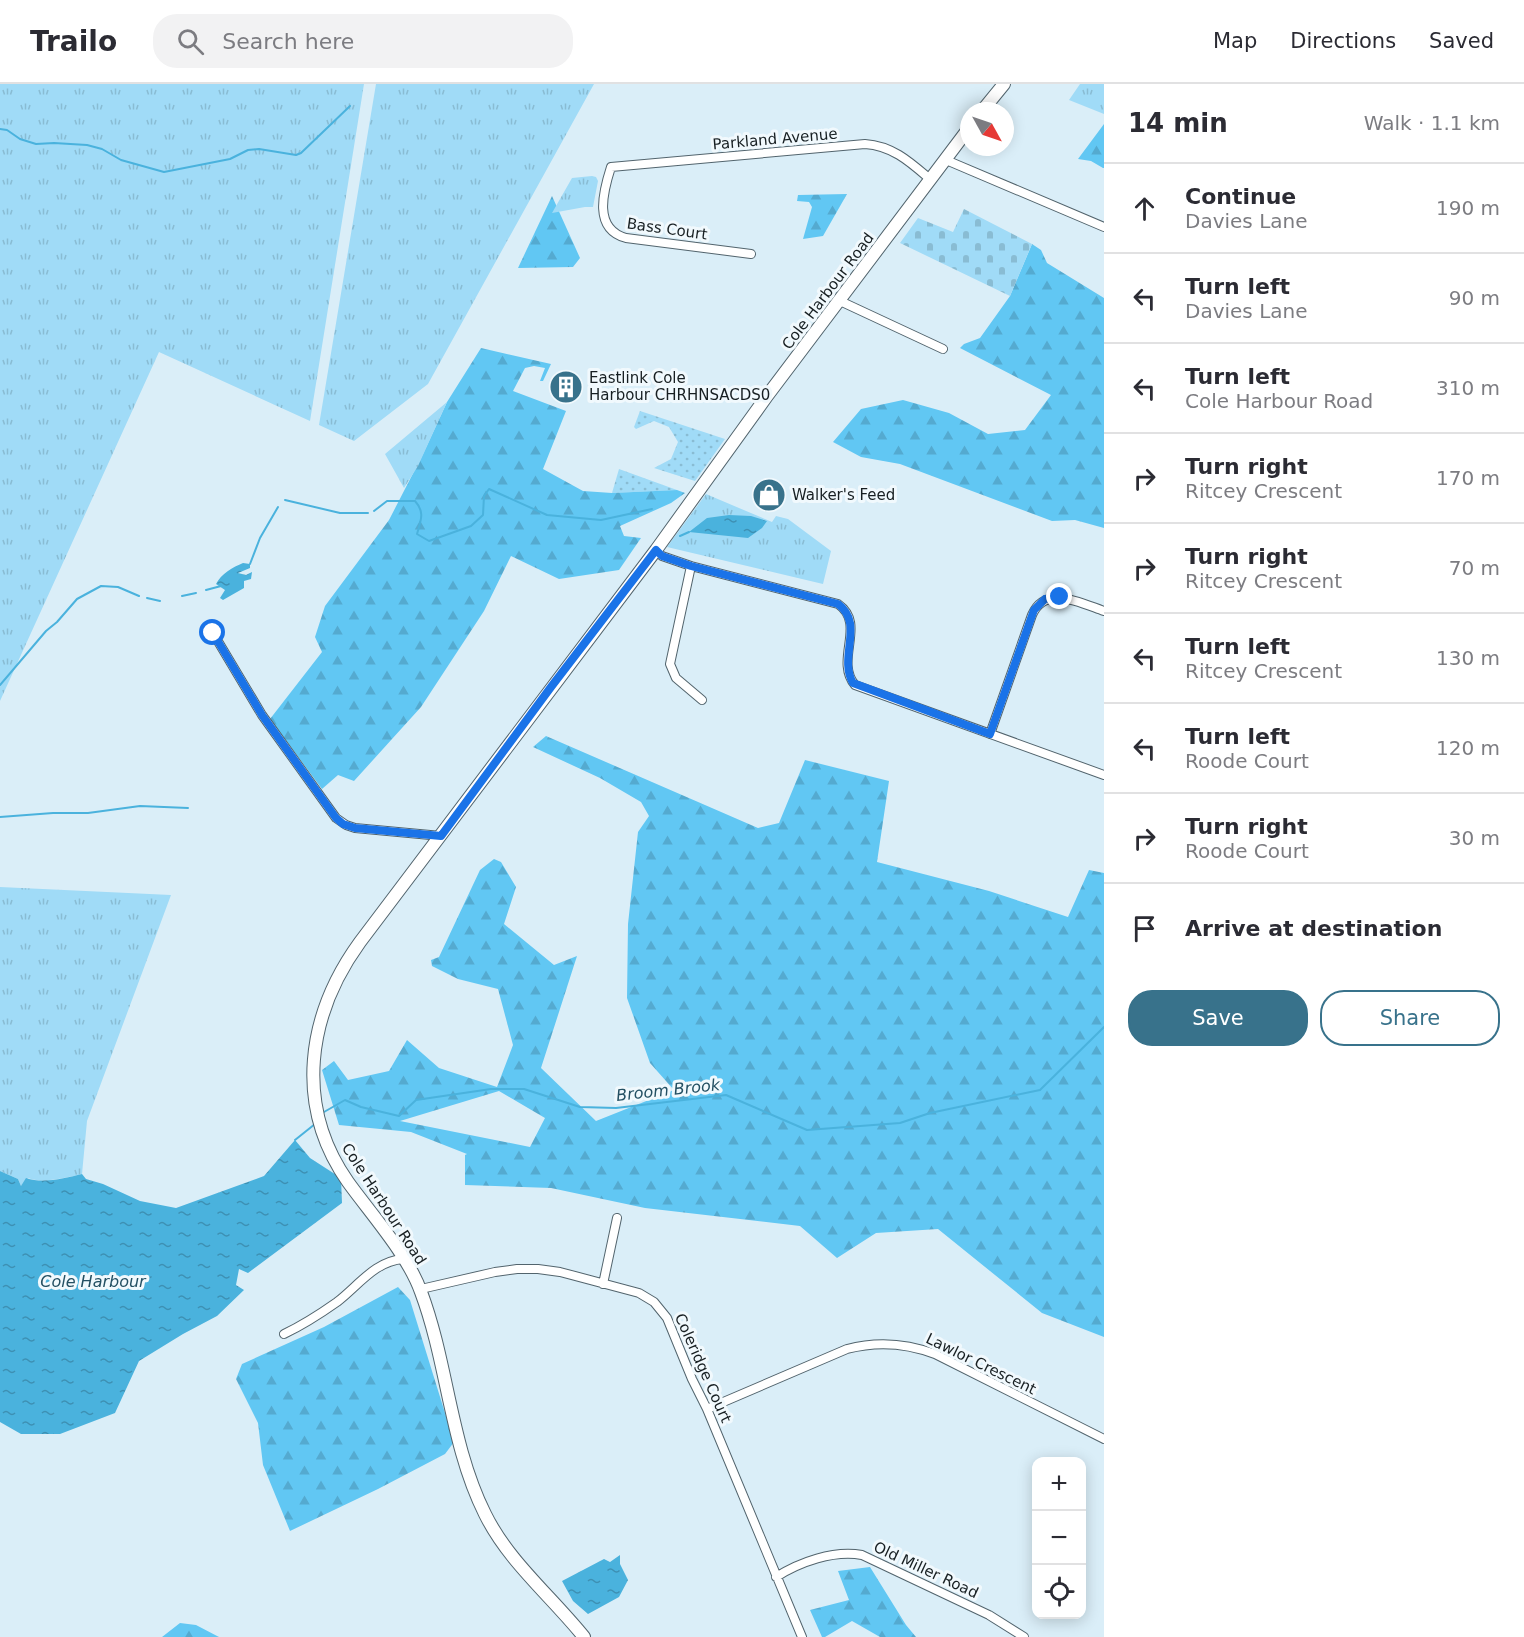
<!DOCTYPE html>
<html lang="en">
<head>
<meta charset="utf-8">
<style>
	body { margin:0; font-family:"DejaVu Sans",sans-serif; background:#f2f2f3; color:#2b2b33 }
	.controls { position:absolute; right:18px; bottom:18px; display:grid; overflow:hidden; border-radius:12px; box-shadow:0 3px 15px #0003 }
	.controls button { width:54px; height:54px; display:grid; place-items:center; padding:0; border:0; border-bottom:2px solid #e1e1e2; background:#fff; color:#2b2b33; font:30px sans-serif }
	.compass { position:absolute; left:960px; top:18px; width:54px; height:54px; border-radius:50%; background:#fff; box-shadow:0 3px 15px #0003; rotate:130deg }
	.stop { position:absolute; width:18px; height:18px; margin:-14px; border:4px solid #1a73e8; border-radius:50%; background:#fff }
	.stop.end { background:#1a73e8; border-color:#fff; box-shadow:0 2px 6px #0008 }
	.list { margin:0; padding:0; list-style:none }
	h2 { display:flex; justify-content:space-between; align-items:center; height:78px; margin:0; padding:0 24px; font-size:26px }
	h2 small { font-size:20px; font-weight:400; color:#7c7c81 }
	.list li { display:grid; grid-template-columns:39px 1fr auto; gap:18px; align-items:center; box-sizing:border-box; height:90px; padding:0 24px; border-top:2px solid #e1e1e2 }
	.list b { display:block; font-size:22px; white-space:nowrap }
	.list p { margin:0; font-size:20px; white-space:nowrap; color:#7c7c81 }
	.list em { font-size:20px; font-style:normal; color:#7c7c81 }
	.actions { display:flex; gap:12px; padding:18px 24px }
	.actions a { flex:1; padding:14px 0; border:2px solid #38728b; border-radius:24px; text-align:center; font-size:21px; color:#38728b }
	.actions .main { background:#38728b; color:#fff }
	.icon { flex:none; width:33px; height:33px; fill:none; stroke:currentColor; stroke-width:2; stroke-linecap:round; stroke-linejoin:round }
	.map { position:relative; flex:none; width:1104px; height:1553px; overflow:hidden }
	header { display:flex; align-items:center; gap:36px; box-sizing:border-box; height:84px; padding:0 30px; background:#fff; border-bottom:2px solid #e1e1e2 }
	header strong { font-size:28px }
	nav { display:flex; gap:33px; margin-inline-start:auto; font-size:21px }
	.search { width:420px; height:54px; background:#f2f2f3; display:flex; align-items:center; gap:15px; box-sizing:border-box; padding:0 21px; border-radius:24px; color:#7c7c81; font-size:22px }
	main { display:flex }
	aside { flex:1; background:#fff }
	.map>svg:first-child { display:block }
	.grass { fill:url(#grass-dots) }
	.forest { fill:url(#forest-firs); fill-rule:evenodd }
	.cemetery { fill:url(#cemetery-stones) }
	.park { fill:url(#park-tufts) }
	.water { fill:url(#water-ripples) }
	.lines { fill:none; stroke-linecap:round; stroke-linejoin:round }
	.stream { stroke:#4ab2dd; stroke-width:2 }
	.street-casing { stroke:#52646d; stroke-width:10 }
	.secondary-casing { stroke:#52646d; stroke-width:14 }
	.street { stroke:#fff; stroke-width:8 }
	.secondary { stroke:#fff; stroke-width:12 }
	.route { stroke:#1a73e8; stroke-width:8 }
	.labels { text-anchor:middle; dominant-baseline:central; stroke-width:6; stroke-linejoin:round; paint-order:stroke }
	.street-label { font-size:15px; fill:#171f22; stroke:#f1f9fd }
	.poi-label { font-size:15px; fill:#171f22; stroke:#f1f9fd; text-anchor:start }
	.water-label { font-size:16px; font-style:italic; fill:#245063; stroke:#f1f9fd }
</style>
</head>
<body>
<header>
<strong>Trailo</strong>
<div class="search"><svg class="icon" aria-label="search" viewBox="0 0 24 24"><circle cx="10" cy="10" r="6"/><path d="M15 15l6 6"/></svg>Search here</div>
<nav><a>Map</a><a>Directions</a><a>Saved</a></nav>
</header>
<main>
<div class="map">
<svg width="1104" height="1553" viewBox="0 0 1104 1553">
	<defs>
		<pattern id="grass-dots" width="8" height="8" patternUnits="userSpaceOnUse" patternTransform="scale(1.5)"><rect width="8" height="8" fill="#a0dbf7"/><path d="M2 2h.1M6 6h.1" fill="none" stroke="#89bcd3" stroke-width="1.8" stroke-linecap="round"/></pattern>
		<pattern id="forest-firs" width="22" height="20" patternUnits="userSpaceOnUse" patternTransform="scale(1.5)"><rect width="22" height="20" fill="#61c7f3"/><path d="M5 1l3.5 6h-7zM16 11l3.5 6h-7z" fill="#54aad0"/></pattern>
		<pattern id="cemetery-stones" width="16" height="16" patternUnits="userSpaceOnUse" patternTransform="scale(1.5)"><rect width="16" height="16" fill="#a0dbf7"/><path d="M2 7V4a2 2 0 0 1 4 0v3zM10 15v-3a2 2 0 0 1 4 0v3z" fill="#89bcd3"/></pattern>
		<pattern id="park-tufts" width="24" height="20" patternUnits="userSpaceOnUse" patternTransform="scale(1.5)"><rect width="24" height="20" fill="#a0dbf7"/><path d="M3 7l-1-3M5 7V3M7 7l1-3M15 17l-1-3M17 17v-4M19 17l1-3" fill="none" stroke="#89bcd3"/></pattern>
		<pattern id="water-ripples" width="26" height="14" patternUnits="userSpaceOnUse" patternTransform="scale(1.5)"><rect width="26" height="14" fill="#4ab2dd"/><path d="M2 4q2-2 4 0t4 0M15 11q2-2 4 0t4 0" fill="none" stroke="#3d90b3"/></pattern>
	</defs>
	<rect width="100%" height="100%" fill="#daeef8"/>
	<path class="grass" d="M640,327l85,28 -30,42 -41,-13 17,-9 7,-17 -9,-15 -15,-6 -18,8 -2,-2z
		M619,385l58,21 -65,3z"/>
	<path class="forest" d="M1104,40v44h-1l-12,-7 -13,-2z
		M847,110l-24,42 -20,3 9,-32 -3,-5 -12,-1 1,-6z
		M552,112l28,62 -7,9 -55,1z
		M1032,160l9,6 6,13 57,35v230l-29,-8 -23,1 -152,-57 -39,-7 -28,-15 28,-33 42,-9 46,13 39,21 37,-4 26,-35 -91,-47 4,-4 16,-6 30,-42z
		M481,264l70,16 -8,17h-3l5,-13 -11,-2 -9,2 -12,23 53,20 -23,58 40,22 29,2 65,-3 8,3 -14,10 -51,23 4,10 17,2 -22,32 -60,9 -48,-23 -27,55 -63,96 -67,74 -16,-6 -16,14 -52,-70 52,-67 -7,-15 10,-31 64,-86 34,-66 24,-52z
		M546,652l212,92 21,-5 26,-63 84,21 -12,81 112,29 79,26 21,-47 15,3v464l-62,-24 -104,-84 -62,4 -39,25 -37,-32 -155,-18 -94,-20 -86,-3v-30l2,-1 -56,-22 -72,-7 -17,-55 12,-9 14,19 41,-9 18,-31 32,28 58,19 16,-42 -15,-56 -40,-10 -26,-13 -1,-6 8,-3 41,-87 14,-11 7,3 15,25 -12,37 50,41 23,-9 -36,112 55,53 78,-31 -24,-27 -23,-65 1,-74 10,-92 11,-16 -8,-14 -41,-24 -67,-31zM499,1007l46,27 -15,29 -130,-26z
		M398,1203l12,13 44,142 -9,12 -67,35 -88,42 -27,-66 -5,-42 -22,-44 6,-15 82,-37z
		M870,1483l36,58 10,12h-36l-28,-16 -27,16h-3l-12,-27 39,-10 -11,-29z
		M180,1539l16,2 23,12h-57z"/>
	<path class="cemetery" d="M964,125l68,35 -22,52 -110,-53 18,-25 35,14z"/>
	<path class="park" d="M0,0h364l-54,337 -151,-69 -159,349z
		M376,0h218l-166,300 -74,57 -35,-16z
		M1080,0h24v30l-35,-14z
		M592,92l4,1 2,4 -5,26h-8l-33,6 20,-35z
		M447,318l-29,64 -14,22 -19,-34z
		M706,410l66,28 4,-6 12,3 43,32 -8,33 -156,-37z
		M0,803l171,8 -84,226 -5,53c-13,3 -41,10 -54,4l-7,8 -3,-7 -18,-8z"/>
	<path class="water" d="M729,431l22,1 16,5 -5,7 -14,10 -59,-6 18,-14z
		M243,479l7,1v4l-12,5 8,2 6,-3 -1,7 -7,2v7l-21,12 -3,-2 5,-8 -9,-6c5,-10 17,-17 27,-21z
		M295,1056l15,18 31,20 1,25 -94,70 -9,-4 -3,16 8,5 -27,26 -34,18 -44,27 -24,52 -55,21h-39l-21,-12v-251l18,8 3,7 5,-8c17,6 40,0 56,-4l4,5 17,5 37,17 36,7 88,-32z
		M620,1471v9l8,16 -9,17 -31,17 -15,-13 -11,-20 42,-22 6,3z"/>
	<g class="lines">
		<path class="stream" d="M0,45l7,1 13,9 16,5 18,-1 33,2 15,4 19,11 43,12 66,-13 18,-9 11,-1 37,6 5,-2 49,-47
			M285,416l55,13h28
			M374,427l13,-10h28c10,11 6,19 2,33l12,7 42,-15 12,-11 1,-19 5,-7 58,26 54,5 51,-11
			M680,452l9,-4
			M250,480l10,-26 18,-31
			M206,506l15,-4
			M182,512l14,-3
			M147,514l13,3
			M0,601l46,-54 11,-9 20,-23 24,-13 17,1 21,9
			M0,733l53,-4h35l52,-7 48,2
			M324,1028l21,-12 16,7 38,9 17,-16 75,-11h33l56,18 36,1 110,-13 81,35 93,-7 30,-10 110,-23 64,-63
			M295,1056l20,-16"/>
		<defs>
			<path id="street" d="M946,76l158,67
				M751,170l-125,-16c-33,-9 -23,-46 -15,-71l254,-23c28,2 45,18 66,36
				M840,217l103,48
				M656,466l6,6 29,10 147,38c29,20 -4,56 17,81l249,90
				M691,482l-21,98 6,14 26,22
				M213,549l49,82 74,103 10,7 9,3 86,8
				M990,650l42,-119c13,-31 49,-12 72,-4
				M603,1200l14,-66
				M421,1205l74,-17 22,-3h21l22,3 79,21 15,9 13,16 25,61 15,30 95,228
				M284,1250c19,-9 36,-20 53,-32 21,-16 38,-41 66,-43
				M707,1325l140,-60c30,-8 59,-6 88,5l169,85
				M776,1493c24,-15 57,-27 86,-22l127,60 35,22"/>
			<path id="secondary" d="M982,27l22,-27
				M584,1553c-33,-41 -76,-76 -99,-123 -35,-70 -37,-150 -64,-222 -13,-37 -50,-78 -73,-110 -54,-77 -41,-167 12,-240l296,-392 111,-154 202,-268"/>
		</defs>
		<use href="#street" class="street-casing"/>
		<use href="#secondary" class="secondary-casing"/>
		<use href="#street" class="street"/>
		<use href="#secondary" class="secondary"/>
	</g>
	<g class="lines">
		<path class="route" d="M213,549l49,82 74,103 7,6 12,4 86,8 110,-149 105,-137 6,6 29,10 147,38c27,20 0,53 15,79l137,51 44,-124 11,-11 15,-2"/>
	</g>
	<defs>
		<symbol id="building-disc" viewBox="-11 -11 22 22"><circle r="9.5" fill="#38728b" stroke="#f1f9fd"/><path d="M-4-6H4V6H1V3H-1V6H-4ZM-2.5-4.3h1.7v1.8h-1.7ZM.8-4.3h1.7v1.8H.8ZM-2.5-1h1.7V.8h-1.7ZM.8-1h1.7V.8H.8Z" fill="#fff"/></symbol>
		<symbol id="shop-disc" viewBox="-11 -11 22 22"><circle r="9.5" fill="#38728b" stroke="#f1f9fd"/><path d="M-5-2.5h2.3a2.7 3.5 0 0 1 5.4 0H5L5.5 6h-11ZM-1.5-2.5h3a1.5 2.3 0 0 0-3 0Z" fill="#fff"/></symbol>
	</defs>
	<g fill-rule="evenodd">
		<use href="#building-disc" x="547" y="284" width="38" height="38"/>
		<use href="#shop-disc" x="750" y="392" width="38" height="38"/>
	</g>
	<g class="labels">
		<g class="street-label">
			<text transform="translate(775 55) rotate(-5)">Parkland Avenue</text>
			<text transform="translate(667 145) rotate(8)">Bass Court</text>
			<text transform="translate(828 207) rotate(-53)">Cole Harbour Road</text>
			<text transform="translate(384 1120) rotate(57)">Cole Harbour Road</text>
			<text transform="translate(981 1280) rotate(26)">Lawlor Crescent</text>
			<text transform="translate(703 1284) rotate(66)">Coleridge Court</text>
			<text transform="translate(926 1486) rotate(25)">Old Miller Road</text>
		</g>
		<g class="poi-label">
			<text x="589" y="294">Eastlink Cole<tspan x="589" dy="17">Harbour CHRHNSACDS0</tspan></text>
			<text x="792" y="411">Walker's Feed</text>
		</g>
		<g class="water-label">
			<text transform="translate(668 1006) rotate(-6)">Broom Brook</text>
			<text x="93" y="1197">Cole Harbour</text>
		</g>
	</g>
</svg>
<div class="controls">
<button>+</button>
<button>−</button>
<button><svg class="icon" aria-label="locate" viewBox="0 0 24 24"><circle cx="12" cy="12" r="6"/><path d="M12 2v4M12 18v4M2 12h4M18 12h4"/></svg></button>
</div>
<svg class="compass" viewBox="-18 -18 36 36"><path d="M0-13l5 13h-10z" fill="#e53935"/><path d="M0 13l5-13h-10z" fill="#7c7c81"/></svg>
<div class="stop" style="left:213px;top:549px"></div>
<div class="stop end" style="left:1060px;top:513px"></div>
</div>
<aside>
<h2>14 min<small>Walk · 1.1 km</small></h2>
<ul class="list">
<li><svg class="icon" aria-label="ahead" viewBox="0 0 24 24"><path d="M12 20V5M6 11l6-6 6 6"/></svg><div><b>Continue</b><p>Davies Lane</p></div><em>190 m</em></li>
<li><svg class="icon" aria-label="left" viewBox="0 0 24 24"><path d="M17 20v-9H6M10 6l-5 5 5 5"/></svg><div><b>Turn left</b><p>Davies Lane</p></div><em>90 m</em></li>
<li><svg class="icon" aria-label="left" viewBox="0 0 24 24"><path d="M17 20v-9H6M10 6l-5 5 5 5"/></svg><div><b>Turn left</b><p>Cole Harbour Road</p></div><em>310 m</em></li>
<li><svg class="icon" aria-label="right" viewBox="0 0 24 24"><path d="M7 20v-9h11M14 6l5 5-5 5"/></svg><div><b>Turn right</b><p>Ritcey Crescent</p></div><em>170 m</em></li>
<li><svg class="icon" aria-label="right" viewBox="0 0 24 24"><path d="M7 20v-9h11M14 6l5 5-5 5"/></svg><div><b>Turn right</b><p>Ritcey Crescent</p></div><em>70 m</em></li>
<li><svg class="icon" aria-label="left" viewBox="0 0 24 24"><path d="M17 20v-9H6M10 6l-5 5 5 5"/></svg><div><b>Turn left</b><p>Ritcey Crescent</p></div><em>130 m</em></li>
<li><svg class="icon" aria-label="left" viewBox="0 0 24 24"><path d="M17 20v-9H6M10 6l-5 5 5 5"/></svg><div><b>Turn left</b><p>Roode Court</p></div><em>120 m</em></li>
<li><svg class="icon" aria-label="right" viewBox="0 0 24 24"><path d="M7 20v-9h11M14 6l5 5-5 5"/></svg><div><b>Turn right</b><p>Roode Court</p></div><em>30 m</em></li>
<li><svg class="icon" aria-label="arrive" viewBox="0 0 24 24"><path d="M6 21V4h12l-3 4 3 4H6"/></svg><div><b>Arrive at destination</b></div></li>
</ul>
<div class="actions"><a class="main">Save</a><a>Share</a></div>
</aside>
</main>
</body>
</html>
